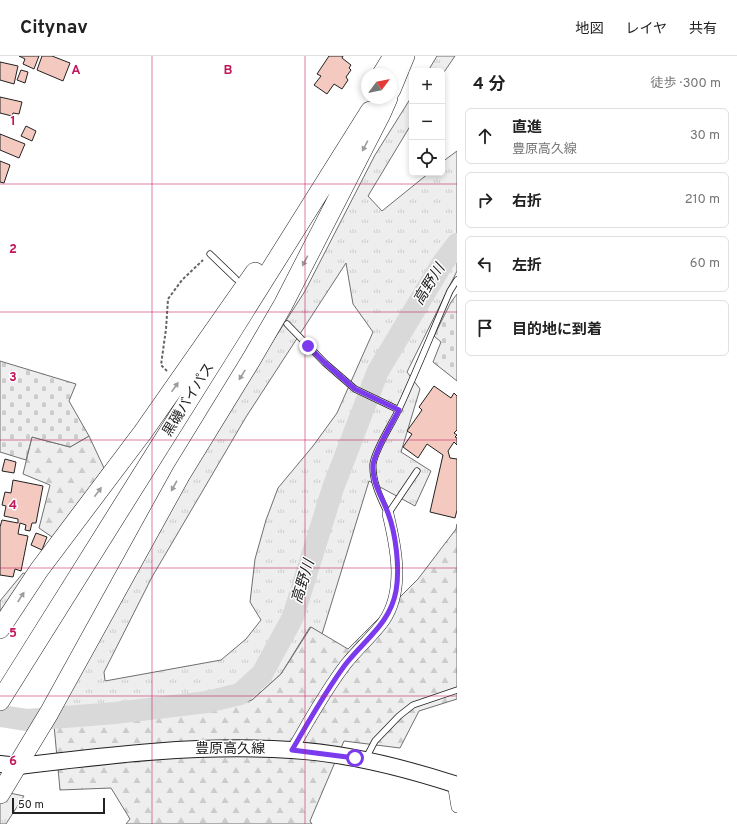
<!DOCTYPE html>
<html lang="ja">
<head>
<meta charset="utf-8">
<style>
	body { margin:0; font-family:Overpass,"Noto Sans JP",sans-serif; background:#f2f2f2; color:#222 }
	.controls { position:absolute; right:12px; top:12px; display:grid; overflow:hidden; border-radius:6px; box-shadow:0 2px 6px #0003 }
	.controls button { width:36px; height:36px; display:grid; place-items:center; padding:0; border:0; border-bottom:1px solid #e0e0e0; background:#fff; color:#222; font:20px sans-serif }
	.compass { position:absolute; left:361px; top:12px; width:36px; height:36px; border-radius:50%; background:#fff; box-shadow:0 2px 6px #0003; rotate:58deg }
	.scale { position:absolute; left:12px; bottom:10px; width:93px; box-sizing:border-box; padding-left:4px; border:2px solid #222; border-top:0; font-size:11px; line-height:14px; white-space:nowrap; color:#222; -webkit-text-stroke:3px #fff; paint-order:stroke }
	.stop { position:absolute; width:12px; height:12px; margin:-9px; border:3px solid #7c3aed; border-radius:50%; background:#fff }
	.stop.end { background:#7c3aed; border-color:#fff; box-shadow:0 1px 4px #0008 }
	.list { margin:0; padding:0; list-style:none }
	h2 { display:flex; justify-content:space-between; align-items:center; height:52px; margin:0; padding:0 16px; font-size:17px }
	h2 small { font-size:13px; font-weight:400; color:#767676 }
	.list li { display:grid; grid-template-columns:26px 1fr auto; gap:12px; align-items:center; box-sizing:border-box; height:56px; margin:0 8px 8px; padding:0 8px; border:1px solid #e0e0e0; border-radius:6px }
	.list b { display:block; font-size:15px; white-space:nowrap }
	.list p { margin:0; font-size:13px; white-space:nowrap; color:#767676 }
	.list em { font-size:13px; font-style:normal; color:#767676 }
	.icon { flex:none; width:22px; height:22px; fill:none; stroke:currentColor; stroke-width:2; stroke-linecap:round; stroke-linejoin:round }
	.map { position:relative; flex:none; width:457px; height:768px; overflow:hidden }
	header { display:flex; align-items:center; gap:24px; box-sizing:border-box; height:56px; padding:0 20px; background:#fff; border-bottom:1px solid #e0e0e0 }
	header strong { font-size:19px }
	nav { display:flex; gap:22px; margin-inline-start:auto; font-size:14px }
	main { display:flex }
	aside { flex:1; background:#fff }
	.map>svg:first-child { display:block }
	.grass { fill:url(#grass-tufts); stroke:#6f6f6f; fill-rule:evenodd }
	.forest { fill:url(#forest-firs); stroke:#6f6f6f }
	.cemetery { fill:url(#cemetery-stones); stroke:#6f6f6f }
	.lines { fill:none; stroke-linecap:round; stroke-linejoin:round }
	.river { stroke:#d9d9d9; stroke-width:22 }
	.building { fill:#f3c9c0; stroke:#222 }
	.service-casing { stroke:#222; stroke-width:7 }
	.minor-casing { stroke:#222; stroke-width:12 }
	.secondary-casing { stroke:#222; stroke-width:18 }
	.trunk-casing { stroke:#222; stroke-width:20 }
	.path { stroke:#646464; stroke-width:2; stroke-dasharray:3 2; stroke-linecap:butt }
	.service { stroke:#fff; stroke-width:5.5 }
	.minor { stroke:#fff; stroke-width:11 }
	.secondary { stroke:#fff; stroke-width:16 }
	.trunk { stroke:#fff; stroke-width:19 }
	.oneway { fill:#9c9c9c }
	.route { stroke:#7c3aed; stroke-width:5 }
	.grid { fill:none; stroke:#c2185b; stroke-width:1; stroke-opacity:0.55 }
	.labels { text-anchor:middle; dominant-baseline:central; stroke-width:3; stroke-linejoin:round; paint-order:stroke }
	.street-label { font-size:14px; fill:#222; stroke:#fff }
	.water-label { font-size:15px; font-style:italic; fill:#222; stroke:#fff }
	.grid-label { font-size:13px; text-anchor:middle; font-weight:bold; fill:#c2185b; stroke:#fff; stroke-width:3; stroke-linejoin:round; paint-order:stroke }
</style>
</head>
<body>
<header>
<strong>Citynav</strong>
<nav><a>地図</a><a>レイヤ</a><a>共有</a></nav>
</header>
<main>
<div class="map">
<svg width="457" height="768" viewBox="0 0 457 768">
	<defs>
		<pattern id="grass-tufts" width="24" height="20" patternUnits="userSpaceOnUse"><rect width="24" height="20" fill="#eee"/><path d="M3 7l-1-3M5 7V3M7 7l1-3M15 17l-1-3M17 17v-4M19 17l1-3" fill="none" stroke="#ccc"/></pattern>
		<pattern id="forest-firs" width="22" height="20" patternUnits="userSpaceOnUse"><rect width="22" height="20" fill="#eee"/><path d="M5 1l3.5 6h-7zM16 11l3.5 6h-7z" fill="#ccc"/></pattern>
		<pattern id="cemetery-stones" width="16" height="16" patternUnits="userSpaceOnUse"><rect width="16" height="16" fill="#eee"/><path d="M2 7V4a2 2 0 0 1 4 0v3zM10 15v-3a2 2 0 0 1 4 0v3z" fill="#ccc"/></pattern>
	</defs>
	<rect width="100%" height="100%" fill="#fff"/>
	<path class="grass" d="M437,0h18l-13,19v-4h-14z
		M412,40v27l-44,73 14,15 47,-38h13v-11l15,-11v120l-50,101 13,17 -19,63 30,19 -16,35 -46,-25 -47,153 -12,-7 -29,47 -29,26 -28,8 -170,17 6,-18 95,-174 100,-164 50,-78 70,-136zM346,207l7,41 20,28 -36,81 -24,33 -35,42 -12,32 -11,39 -5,43 11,18 -15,19 -25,21 -116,21 -1,-9 48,-95 94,-160z
		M23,517l6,1 -29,43v-16z
		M0,735l24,5 -18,28h-6z"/>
	<path class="forest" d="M89,380l15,32 -49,71 -16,-11 11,-43 -27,-11 9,-37 38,10z
		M457,468v175l-38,12 -19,37 -56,-7 -34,80 2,3h-186l4,-5 -19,-31 -51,2 -6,-65 170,-17 28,-8 29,-26 30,-47 37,22 70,-70 38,-50z"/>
	<path class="cemetery" d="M457,238v87l-24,-19 8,-20 -7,-6 17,-34z
		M0,305l76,23 -7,17 20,35 -19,11 -38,-10 -6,23 -26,-8z"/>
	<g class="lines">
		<path class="river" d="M0,660l27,4 88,-7 92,-11 33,-8 22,-20 31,-57 40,-129 45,-117 64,-107 15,-20"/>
	</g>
	<path class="building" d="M19,0h20l-5,13 -11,-5 2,-5z
		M42,0h10l18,7 -7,18 -26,-11z
		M329,0h14l-1,2 9,7 -2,3 2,2 -5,7 2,3 -6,9 -8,-5 -7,10 -13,-9 7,-9 -4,-2z
		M0,6l18,4 -4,18 -14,-4z
		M21,14l7,2 -3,11 -8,-3z
		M0,41l22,5 -3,12 -6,-1 -1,3 -12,-3z
		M26,70l10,5 -4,10 -11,-5z
		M0,78l25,10 -6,14 -19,-8z
		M0,105l10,4 -6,18 -4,-1z
		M434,330l17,12 3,-5 3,3v34l-3,3 3,2 -2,2 2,1v7l-3,-3 -6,9 2,7 7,1v51l-2,8 -25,-6 13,-57 -16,-11 -9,14 -15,-11 9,-13 -5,-3 15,-21 -3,-3z
		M5,403l11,3 -2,11 -12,-2z
		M13,424l30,6 -7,37h-4l-2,8 -5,-1 1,-5 -6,-2 -2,11 10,2 -7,35 -6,-2 -2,8 -13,-2v-48l2,-7 16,3v-4l-14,-3 2,-10 -4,-1 3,-13 6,1z
		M36,477l11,4 -5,13 -11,-5z"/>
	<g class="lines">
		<defs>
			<path id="service" d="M210,198l26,25
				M287,268l38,39 30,26 44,21
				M388,458c-7,-15 -16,-32 -15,-50 2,-15 19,-40 26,-55 18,-39 34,-79 51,-118l7,-11
				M388,458l29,-43
				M366,702l9,-17 24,-25 14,-11 44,-15"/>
			<path id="minor" d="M292,694c17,-29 33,-59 54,-86 12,-15 27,-28 38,-43 21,-31 12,-74 4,-107
				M453,727l4,24"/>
			<path id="secondary" d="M0,708l19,2c90,-11 181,-22 272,-16 55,3 114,18 166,35"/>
			<path id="trunk" d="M382,18l11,-18
				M391,34l14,-34
				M0,573l39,-59 104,-138 112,-160
				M0,645l370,-590
				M0,738l49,-81 132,-239 70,-114 32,-55 98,-191 7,-16"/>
		</defs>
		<use href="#service" class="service-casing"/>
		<use href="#minor" class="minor-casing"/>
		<use href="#secondary" class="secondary-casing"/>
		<use href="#trunk" class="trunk-casing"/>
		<path class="path" d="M167,315l-6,-6 5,-36 2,-30 14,-19 21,-20"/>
		<use href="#service" class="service"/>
		<use href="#minor" class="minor"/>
		<use href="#secondary" class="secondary"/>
		<use href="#trunk" class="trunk"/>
	</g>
	<defs><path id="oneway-solid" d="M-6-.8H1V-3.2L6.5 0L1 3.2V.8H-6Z"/></defs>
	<g class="oneway">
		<use href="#oneway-solid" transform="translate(365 90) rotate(118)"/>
		<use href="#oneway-solid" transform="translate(305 205) rotate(117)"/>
		<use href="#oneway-solid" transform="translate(242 319) rotate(122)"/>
		<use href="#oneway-solid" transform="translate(175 331) rotate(-55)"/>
		<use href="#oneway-solid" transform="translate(174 430) rotate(119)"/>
		<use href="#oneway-solid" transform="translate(98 436) rotate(-53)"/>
		<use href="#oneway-solid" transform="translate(21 541) rotate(-57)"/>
	</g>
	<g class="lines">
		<path class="route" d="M308,290l17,17 30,26 44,21c-7,13 -24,40 -26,55 -1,18 9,32 15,48 8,21 12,56 8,78 -6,33 -32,49 -51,74 -20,27 -36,56 -53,85l63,8"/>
	</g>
	<path class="grid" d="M152,0v768M305,0v768M0,128h457M0,256h457M0,384h457M0,512h457M0,640h457"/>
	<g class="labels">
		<g class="street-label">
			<text transform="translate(189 344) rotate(-58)">黒磯バイパス</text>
			<text x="230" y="693">豊原高久線</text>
		</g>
		<g class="water-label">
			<text transform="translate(430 229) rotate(-58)">高野川</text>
			<text transform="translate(304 526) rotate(-73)">高野川</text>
		</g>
	</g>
	<g class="grid-label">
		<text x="76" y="18">A</text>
		<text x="228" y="18">B</text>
		<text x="13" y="69">1</text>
		<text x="13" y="197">2</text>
		<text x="13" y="325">3</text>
		<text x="13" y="453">4</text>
		<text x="13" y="581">5</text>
		<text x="13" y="709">6</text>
	</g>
</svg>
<div class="controls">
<button>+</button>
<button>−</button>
<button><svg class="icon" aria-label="locate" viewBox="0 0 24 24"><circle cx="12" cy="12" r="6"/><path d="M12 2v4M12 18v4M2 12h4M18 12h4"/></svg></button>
</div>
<svg class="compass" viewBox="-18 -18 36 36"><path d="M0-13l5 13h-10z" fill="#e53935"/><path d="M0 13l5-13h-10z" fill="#767676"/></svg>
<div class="scale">50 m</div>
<div class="stop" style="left:355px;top:702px"></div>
<div class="stop end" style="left:308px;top:290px"></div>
</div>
<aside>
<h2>4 分<small>徒歩 · 300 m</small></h2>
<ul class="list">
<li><svg class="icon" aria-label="ahead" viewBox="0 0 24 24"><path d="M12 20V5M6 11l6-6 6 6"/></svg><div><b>直進</b><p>豊原高久線</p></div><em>30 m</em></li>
<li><svg class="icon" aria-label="right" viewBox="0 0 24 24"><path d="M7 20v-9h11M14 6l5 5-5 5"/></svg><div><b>右折</b></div><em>210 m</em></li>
<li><svg class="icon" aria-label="left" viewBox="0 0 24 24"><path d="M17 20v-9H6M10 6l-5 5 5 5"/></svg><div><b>左折</b></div><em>60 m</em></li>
<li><svg class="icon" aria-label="arrive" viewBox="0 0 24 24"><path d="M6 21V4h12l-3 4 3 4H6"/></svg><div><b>目的地に到着</b></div></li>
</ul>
</aside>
</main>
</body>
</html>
